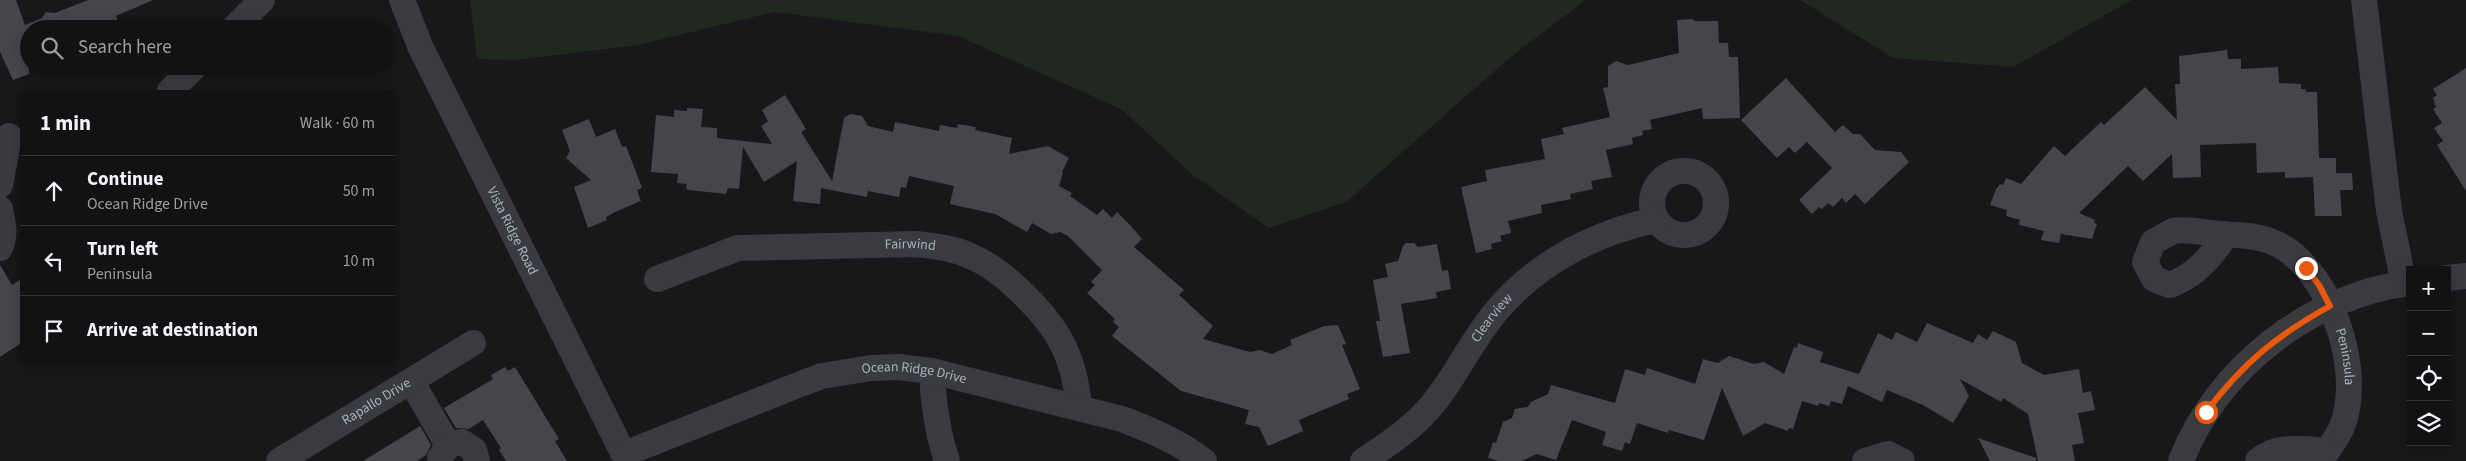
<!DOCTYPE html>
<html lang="en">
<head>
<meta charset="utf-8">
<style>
	body { margin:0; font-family:"Source Sans 3",sans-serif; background:#1b1b1d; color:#f1f3f6 }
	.controls { position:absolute; right:15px; bottom:15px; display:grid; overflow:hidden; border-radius:0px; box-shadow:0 2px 12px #0003 }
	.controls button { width:45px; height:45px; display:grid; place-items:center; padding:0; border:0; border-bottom:1px solid #313234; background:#121214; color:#f1f3f6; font:25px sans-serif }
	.stop { position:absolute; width:15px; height:15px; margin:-11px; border:4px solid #ea580c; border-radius:50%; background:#fff }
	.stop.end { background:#ea580c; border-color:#fff; box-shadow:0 1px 5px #0008 }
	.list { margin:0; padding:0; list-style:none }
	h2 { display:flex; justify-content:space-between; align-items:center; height:65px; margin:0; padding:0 20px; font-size:21px }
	h2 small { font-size:16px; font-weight:400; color:#9c9ea0 }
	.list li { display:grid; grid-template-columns:32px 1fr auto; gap:15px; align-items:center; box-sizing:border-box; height:70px; padding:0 20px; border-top:1px solid #313234 }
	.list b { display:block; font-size:19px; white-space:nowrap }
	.list p { margin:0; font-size:16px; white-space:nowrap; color:#9c9ea0 }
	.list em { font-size:16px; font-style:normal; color:#9c9ea0 }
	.icon { flex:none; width:28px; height:28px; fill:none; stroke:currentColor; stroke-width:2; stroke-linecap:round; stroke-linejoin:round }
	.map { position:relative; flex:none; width:2466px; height:461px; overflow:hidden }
	.search { position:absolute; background:#121214; box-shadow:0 2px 12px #0003; left:20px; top:20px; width:375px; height:55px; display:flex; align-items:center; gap:12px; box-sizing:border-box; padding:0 18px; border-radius:28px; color:#9c9ea0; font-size:19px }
	.panel { position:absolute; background:#121214; box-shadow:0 2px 12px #0003; left:20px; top:90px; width:375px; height:275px; border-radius:0px }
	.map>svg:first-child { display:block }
	.green { fill:#202820 }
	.building { fill:#44464a }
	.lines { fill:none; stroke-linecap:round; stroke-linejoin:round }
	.minor { stroke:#393b3f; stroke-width:26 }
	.route { stroke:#ea580c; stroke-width:6 }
	.labels { text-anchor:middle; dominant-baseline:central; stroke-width:5; stroke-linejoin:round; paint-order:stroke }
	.street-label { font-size:14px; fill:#aab0ba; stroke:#131315 }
</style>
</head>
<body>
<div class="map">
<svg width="2466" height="461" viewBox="0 0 2466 461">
	<rect width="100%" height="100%" fill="#18181a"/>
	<path class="green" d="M470,0h1116l-79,60 -161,142 -77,26 -75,-52 -73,-67 -163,-73 -184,-24 -136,33 -122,15 -39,-1z
		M1800,0h332l-119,67 -120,-9z"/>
	<path class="building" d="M0,0h16l9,25 17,-7 4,-6 9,1 33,-13h65l-37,16 3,8 -9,5h-83l2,45 -16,6 -13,-28z
		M1693,19l1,2h24l1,22h9l1,14h9l2,61 -37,1 -1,-11 -52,12 2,9 -10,2 1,4 -11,3 1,6 -27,6 6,27 -21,4 2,8 -23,5 1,5 -30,6 1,8 -34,8 3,12 -11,3 2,5 -11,3 1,5 -16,4 -15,-66 26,-6 -2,-11 60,-11 -4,-20 23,-5 -2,-6 48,-11 -7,-29 5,-1v-21l8,-5 12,4 51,-12 -2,-33z
		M2227,50l1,9h13v10l37,-2 1,16 22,1v5h4l1,3h11l2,66h17v15h16l1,17h-13l2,26h-27l-2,-39 -28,1v-6l-28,1 -1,-30 -56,2 1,32 -28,1 -1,-24 -29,27 -15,-15 -49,47 16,7 -1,3 3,1 -5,15 -31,-5 -2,9 -18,-3 3,-9 -25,-6 1,-5 -14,-4 1,-6 -17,-5 6,-16 4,-5 3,1 3,-7 15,6 33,-38 11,10 36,-34 3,3 41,-38 32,33 -2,-36h5l-1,-28z
		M2466,68v123l-29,-46 6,-4 -9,-13 8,-5 -9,-14 3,-2 -3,-9 4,-3 -4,-6z
		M1786,78l49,54 8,-7 10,9h7l15,16 26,2 8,10 -44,42 -10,-10 -9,9 -4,-5 -9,9 -5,-4 -6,6 -3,-2 -7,7 -13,-14 33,-32 -25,-26 -12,11 -6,-6 -12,11 -36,-38z
		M785,95l21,34 -5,3 31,49 12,-63 6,-4 12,2 6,10 25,6 2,-10 44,9 1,-6 17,3 1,-4 18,3 -1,3 37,8 -3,16 39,-8 21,12 -7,14 1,1 -4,13 13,7 -2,3 27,19 6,-6 9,9 5,-6 13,13 12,14 -8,8 50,43 -5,5 34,31 -10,13 47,13 10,-2 12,4 20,-9 -2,-5 34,-14 14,-1 8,19 -4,1 18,44 -13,5 2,5 -50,21 4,11 -35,15 -9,-19 -14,-3 4,-14 -68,-19 -69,-55 7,-9 -6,-5 2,-3 -28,-26 8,-8 -4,-3 11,-12 -34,-34 -8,-4 -9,2 -19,-11 -5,9 -32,-18 -45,-10 4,-18 -45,-10 -3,12 -5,-1 -2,10 -31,-6 -1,6 -46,-9 -1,16 -27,-3 4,-40 -33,21 -21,-35 -4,42 -11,-1 -2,6 -37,-4 -3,-1 1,-5 -10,-1 1,-9 -27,-2 5,-57 18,2v-7l13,1v-3l16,1 -2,18 16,1v10l55,6 -11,-18 7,-5 -6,-11z
		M589,119l7,18 19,-8 7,18 4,-1 16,42 -5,2 4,11 -26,11 -9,5 1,3 -19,8 -14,-41 17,-7 -25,-22 4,-7 -8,-21z
		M1406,243h8l4,4 19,-3 5,27 6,-1 3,19 -15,3 1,6 -36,6 9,49 -27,4 -7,-36h4l-7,-41 15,-3 -3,-13 13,-3 5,-15z
		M0,265l12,20 9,-6v64l-21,14z
		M1927,323l46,20 5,-9 9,6 6,-9 23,11 6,21 22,12 35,-6 4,24 8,-2 4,19 -17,3 6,30 -12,2 3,16h-37l-10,-47 -25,-16 -2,4 -41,-23 9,17 -16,27 -30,-18 -36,-15 -5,12 -34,-16 -6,18 -11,-3 -2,5 -10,-3 -1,3 -16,-5 -9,28 -4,-1 -1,3 -23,-8 -22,13 -21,-48 -18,52 -35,-10 -1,3 -31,-10 -7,21 -5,-2 -3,9 -20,-6 4,-13 -34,-12 -16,40 -19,-6 -15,7h-23l-11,-3 5,-16 3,1 7,-21 9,-4 3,-9 13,-2 3,-5 17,-8 3,-9 64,18 10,-34 20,6 2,-7 48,16 8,-25 15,4 11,-7 25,8 10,-2 20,12 10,-27 3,1 1,-5 25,9 -3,10 39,12 19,-41 14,7 4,-8 21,10z
		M505,367l3,4 7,-4 44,72 -4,2 12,20h-61l-7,-11 2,-2 -18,-28 -14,9 -13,-1 -12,-20 49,-29 -2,-4z
		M420,426l11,19 -5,10 -9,6h-54z
		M1978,438l58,20v3h-46z"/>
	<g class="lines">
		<g class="minor">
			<path id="s1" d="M402,0l18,46 207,415"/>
			<path d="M2364,0l25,211 15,73"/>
			<path d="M233,29l29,-29"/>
			<path d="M170,91l25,-25"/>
			<circle cx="1684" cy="203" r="32"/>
			<path d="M0,185l9,-49"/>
			<path d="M0,209c3,14 6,26 0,39"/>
			<path id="s2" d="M2226,234c-14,23 -31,42 -56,51l-16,-6 -9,-17 8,-20c7,-3 14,-8 20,-11 13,-3 33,2 46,3 22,1 42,1 62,12 51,29 84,129 60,183 -5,11 -14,21 -20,32"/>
			<path d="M2447,278l19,-2"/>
			<path id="s3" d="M657,279l81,-31 178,-4c18,2 36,4 52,11 20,8 38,22 53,37 37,35 54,65 58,116"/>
			<path d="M932,371c1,31 5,60 15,90"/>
			<path d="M411,381l37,64"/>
			<path id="s4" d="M624,454l174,-69 24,-9 49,-8 27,-1 34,4 190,48c29,11 57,23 82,42"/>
			<path d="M440,458l8,-13 14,-3 12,8 3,11"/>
			<path id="s5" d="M279,461l194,-118"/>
			<path id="s6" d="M1363,461c21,-14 42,-28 60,-46 31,-32 47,-75 77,-108 40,-46 97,-75 156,-87"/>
			<path d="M1865,461l23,-7 14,7"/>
			<path d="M2181,461c36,-93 130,-166 229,-178"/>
			<path d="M2258,461c18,-17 45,-12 68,-10"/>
		</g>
	</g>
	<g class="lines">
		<path class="route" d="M2206,412c38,-50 70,-76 124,-106l-11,-21 -13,-17"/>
	</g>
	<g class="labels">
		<g class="street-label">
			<text stroke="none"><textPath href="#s1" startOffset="256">Vista Ridge Road</textPath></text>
			<text stroke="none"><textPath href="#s3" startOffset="259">Fairwind</textPath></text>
			<text stroke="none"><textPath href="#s6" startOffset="195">Clearview</textPath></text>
			<text stroke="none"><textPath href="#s2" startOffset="400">Peninsula</textPath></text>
			<text stroke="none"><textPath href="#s4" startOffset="306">Ocean Ridge Drive</textPath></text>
			<text stroke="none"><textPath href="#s5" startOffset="114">Rapallo Drive</textPath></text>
		</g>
	</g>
</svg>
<div class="controls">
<button>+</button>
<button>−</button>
<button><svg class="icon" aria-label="locate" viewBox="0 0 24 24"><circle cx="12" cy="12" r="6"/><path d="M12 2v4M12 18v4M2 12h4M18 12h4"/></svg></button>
<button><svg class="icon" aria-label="layers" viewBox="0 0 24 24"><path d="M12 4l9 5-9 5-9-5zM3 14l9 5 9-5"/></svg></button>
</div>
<div class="stop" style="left:2206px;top:412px"></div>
<div class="stop end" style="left:2306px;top:268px"></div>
<div class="search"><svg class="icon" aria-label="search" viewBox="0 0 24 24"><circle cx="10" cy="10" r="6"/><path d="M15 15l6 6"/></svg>Search here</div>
<section class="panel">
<h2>1 min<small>Walk · 60 m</small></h2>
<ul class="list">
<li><svg class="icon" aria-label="ahead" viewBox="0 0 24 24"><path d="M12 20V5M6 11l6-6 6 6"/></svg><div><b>Continue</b><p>Ocean Ridge Drive</p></div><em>50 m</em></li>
<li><svg class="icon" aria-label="left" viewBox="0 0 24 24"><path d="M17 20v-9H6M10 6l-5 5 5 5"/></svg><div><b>Turn left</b><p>Peninsula</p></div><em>10 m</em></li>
<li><svg class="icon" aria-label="arrive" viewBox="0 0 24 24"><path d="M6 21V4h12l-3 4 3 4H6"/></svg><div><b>Arrive at destination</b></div></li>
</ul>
</section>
</div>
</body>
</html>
